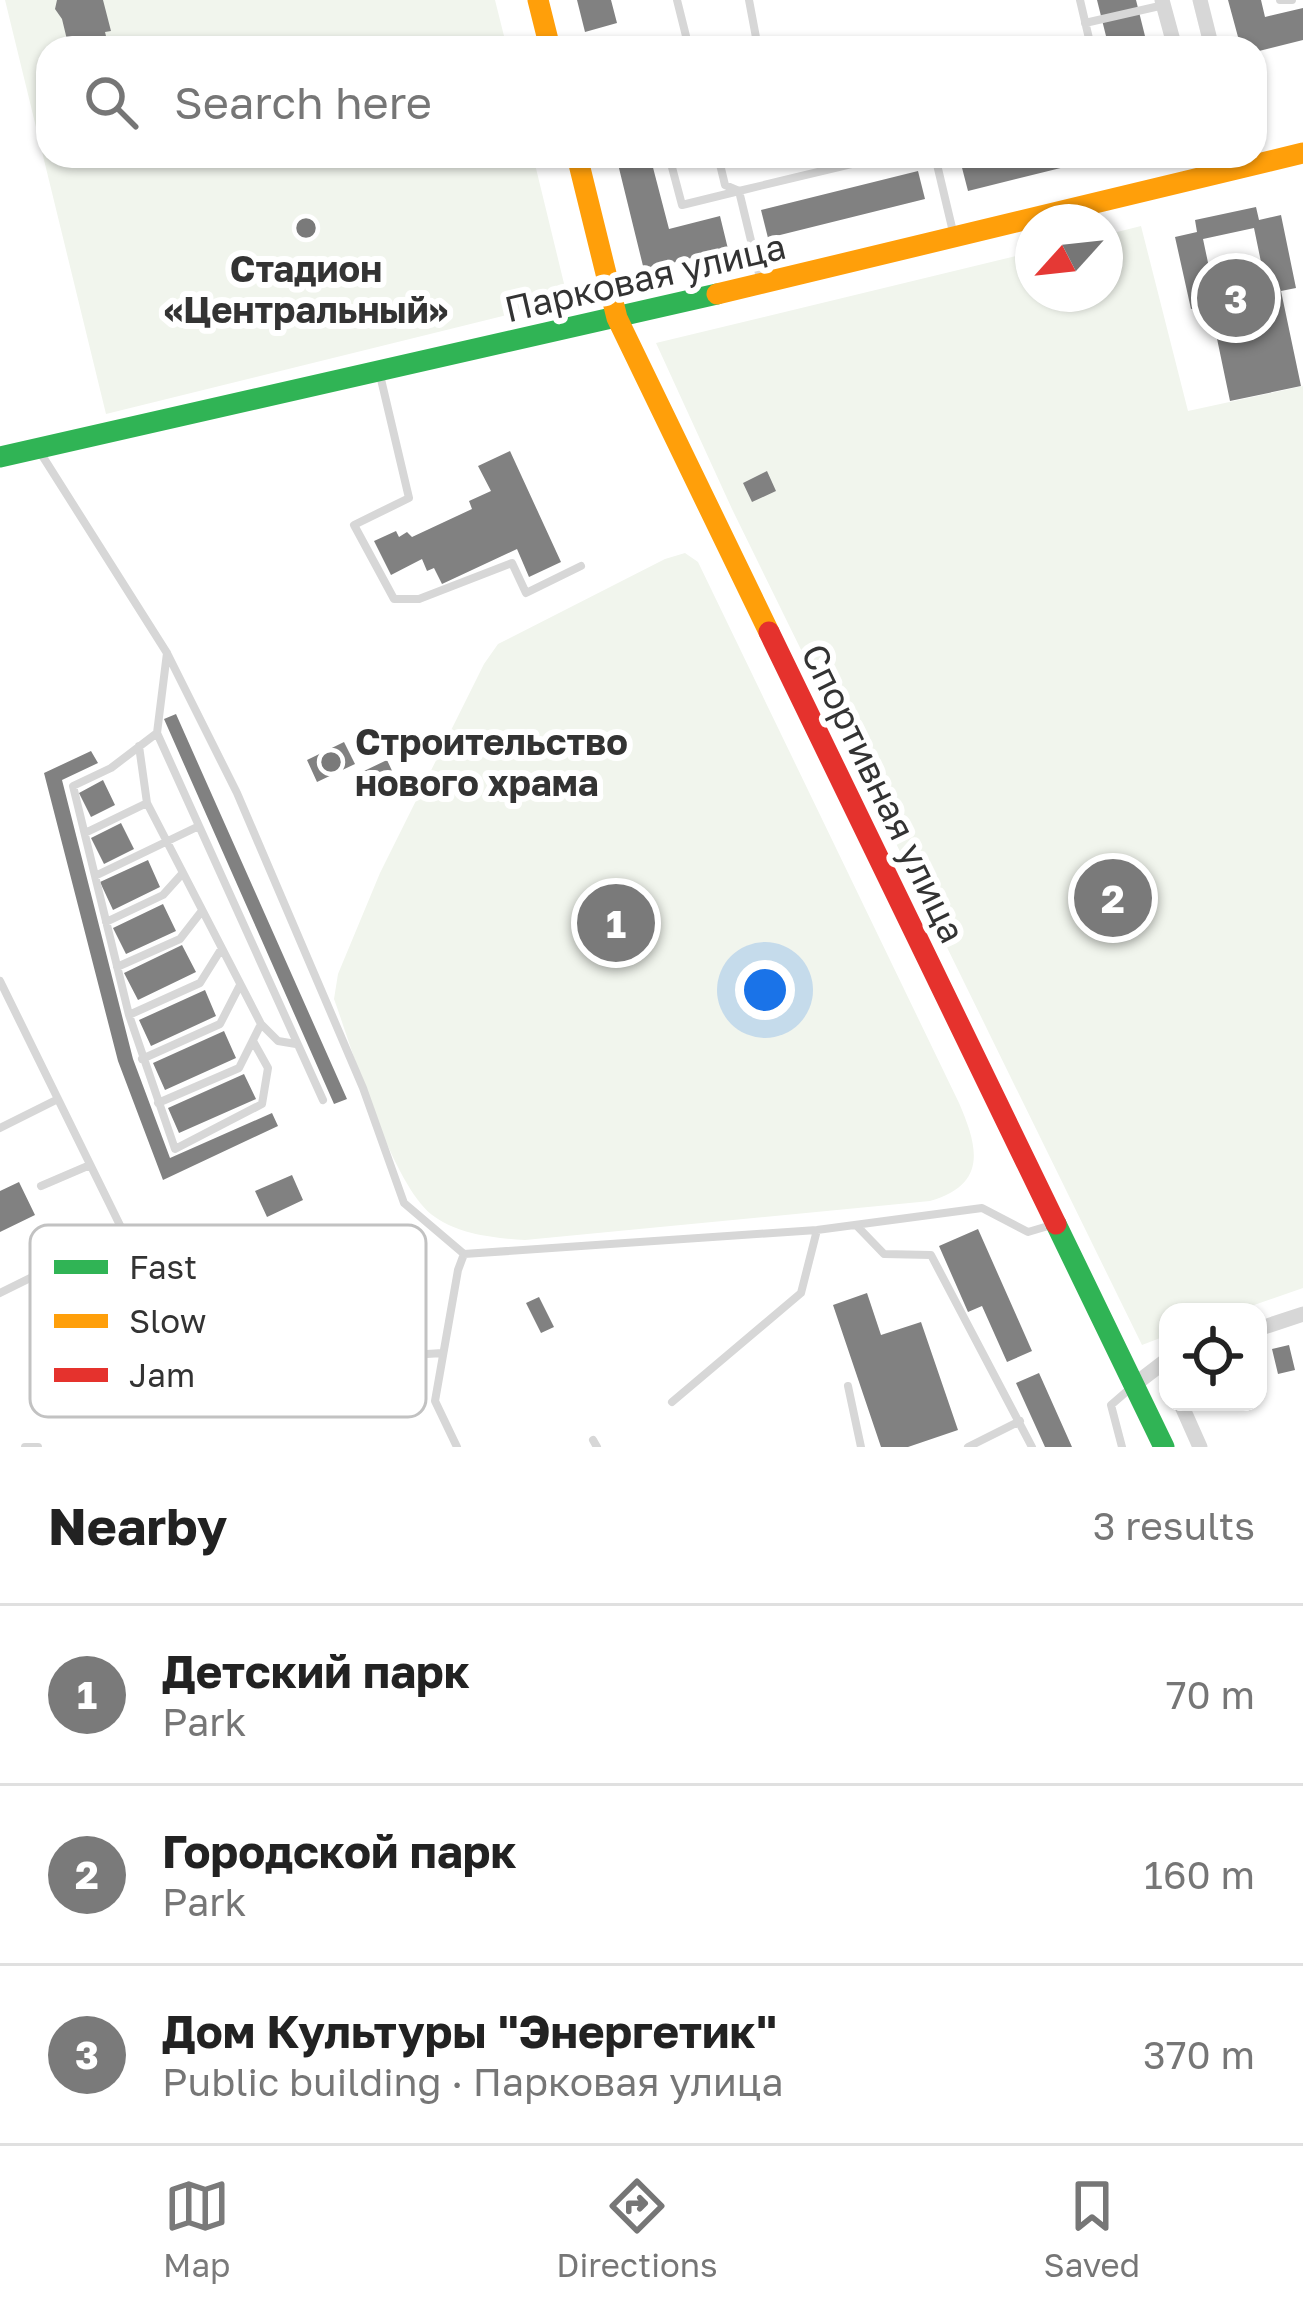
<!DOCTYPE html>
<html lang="en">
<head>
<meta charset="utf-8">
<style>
	body { margin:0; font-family:"Golos Text",sans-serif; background:#f2f2f2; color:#222 }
	.controls { position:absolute; right:36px; bottom:36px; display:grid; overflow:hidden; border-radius:24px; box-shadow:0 3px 9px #0004 }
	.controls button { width:108px; height:108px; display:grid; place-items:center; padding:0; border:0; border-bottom:3px solid #e0e0e0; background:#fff; color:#222; font:60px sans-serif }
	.compass { position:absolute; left:1015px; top:204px; width:108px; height:108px; border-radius:50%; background:#fff; box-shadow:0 3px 9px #0004; rotate:243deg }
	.you { position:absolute; left:765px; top:990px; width:42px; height:42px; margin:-30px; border:9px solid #fff; border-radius:50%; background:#1a73e8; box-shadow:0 0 0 18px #1a73e833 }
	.badge { display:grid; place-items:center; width:78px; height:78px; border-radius:50%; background:#7a7a7a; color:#fff; font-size:39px; font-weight:700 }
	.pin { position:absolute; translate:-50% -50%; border:6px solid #fff; box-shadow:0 3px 12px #0006 }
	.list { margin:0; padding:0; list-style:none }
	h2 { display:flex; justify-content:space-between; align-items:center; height:156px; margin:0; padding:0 48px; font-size:51px }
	h2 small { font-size:39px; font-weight:400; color:#767676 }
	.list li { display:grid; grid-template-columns:78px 1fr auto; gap:36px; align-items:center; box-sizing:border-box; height:180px; padding:0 48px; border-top:3px solid #e0e0e0 }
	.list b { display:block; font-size:45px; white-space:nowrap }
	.list p { margin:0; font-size:39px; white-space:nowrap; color:#767676 }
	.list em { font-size:39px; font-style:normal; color:#767676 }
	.icon { flex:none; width:66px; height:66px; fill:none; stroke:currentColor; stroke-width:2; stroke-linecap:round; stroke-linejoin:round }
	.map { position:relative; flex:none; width:1303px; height:1447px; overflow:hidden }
	.search { position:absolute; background:#fff; box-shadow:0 3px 9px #0004; left:36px; right:36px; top:36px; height:132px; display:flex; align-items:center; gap:30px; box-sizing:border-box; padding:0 42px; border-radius:36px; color:#767676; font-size:45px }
	.sheet { height:696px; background:#fff }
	nav { display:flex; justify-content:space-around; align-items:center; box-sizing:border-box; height:168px; border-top:3px solid #e0e0e0; background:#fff; font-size:33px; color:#767676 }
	nav a { display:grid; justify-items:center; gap:6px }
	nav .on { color:#7a7a7a }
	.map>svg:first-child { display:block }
	.green { fill:#f1f5ed }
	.building { fill:#818181; fill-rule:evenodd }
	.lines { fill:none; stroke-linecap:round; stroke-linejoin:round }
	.lane { stroke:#d7d7d7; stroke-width:8 }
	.street { stroke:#d7d7d7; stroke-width:15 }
	.fast { stroke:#30b455; stroke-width:21 }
	.slow { stroke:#ff9f0a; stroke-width:21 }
	.jam { stroke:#e5322d; stroke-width:21 }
	.poi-dot { fill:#7a7a7a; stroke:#fff; stroke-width:4.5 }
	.labels { text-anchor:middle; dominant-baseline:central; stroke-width:12; stroke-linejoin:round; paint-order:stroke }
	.poi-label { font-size:36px; font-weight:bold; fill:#333; stroke:#fff }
	.street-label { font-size:36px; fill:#333; stroke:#fff }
	.key { fill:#fff; stroke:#c2c2c2; stroke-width:3 }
	.key-label { font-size:33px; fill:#333 }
</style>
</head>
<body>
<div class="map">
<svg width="1303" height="1447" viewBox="0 0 1303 1447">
	<rect width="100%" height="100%" fill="#fff"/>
	<path class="green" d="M5,0h490l12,48h-459v108h485l35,144 -462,114z
		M1141,226l47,185 115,-25v902l-69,24h-66v23l-26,10 -410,-836 -76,-166 377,-91v42h72v-59z
		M685,553l13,9 261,541c19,44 29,81 -29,98l-405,39c-30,-2 -64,-5 -90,-23 -42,-28 -82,-166 -101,-218l4,-25 42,-101 104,-209 14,-20 167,-85z"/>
	<path class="building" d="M57,0h46l8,31 -6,1 3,12 -8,4h-31l-7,-29 -7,-10z
		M577,0h34l6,23 -32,9z
		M1097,0h39l12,48h-39z
		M1228,0h33l4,17 38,-9v32l-48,12v-4h-14z
		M616,156h34l19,73 51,-13 8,33 -84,21z
		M975,156h112l2,5 -121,30 -8,-31z
		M918,171l7,28 -157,39 -7,-28z
		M1256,207l3,13 22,-5 15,73 -15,3 20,95 -71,15 -20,-96 -19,4 -16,-72 22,-5 -2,-12zM1254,228l7,34 -51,10 -7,-33z
		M510,451l51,111 -32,15 -12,-28 -75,35 -8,-16 -7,3 -5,-12 -31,16 -17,-34 22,-10 3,6 8,-5 5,5 60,-28 -3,-8 22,-10 -13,-25z
		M767,471l9,20 -24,11 -9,-19z
		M176,714l171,385 -13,5 -170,-385z
		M344,742l11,22 -38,18 -10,-22z
		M91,751l7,12 -36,17 71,279 37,99 102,-45 6,13 -115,54 -45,-119 -74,-288z
		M387,760l7,15 -23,10 -7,-14z
		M103,780l12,25 -24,12 -12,-24z
		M121,823l13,26 -30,15 -13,-26z
		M148,860l12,27 -47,23 -13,-28z
		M163,904l13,27 -50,23 -13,-26z
		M182,945l14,27 -58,28 -14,-27z
		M205,990l11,26 -65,30 -12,-26z
		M224,1031l12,27 -71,32 -12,-27z
		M244,1074l12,25 -77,34 -11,-25z
		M292,1175l11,25 -36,17 -12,-26z
		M19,1182l16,33 -35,17v-41z
		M978,1229l54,122 -25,11 -25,-56 -14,6 -29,-66z
		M867,1293l14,42 40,-13 37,108 -50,17h-27l-48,-142z
		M539,1297l15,30 -13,6 -15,-30z
		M1289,1345l6,25 -17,4 -6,-25z
		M1039,1373l33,74h-27l-29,-64z"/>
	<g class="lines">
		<path class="lane" d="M677,0l12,48
			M749,0l9,48
			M1080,0l11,47 -5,1
			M1280,0h12
			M1085,23l79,-18
			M669,156l13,49 57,-14 -14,-6 -7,-29
			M935,156l19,80
			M761,282l-22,-91 146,-35
			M380,375l29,123 -55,27 40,74h25l93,-36 14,30 55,-27
			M38,449l129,204 70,140 126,295 41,115 60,51 353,-24 165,-22 46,24 27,-8
			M167,653l-10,80 166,367
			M157,733l-46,35 -38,18 56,229 46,134 87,-45 6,-36 -15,-27
			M139,746l8,57 114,221 17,17 18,3
			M85,833l62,-30
			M95,876l104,-50
			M106,922l57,-27 18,-20
			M117,967l63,-28 21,-27
			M0,981l142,289 39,-21
			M129,1015l71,-32 20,-32
			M142,1059l78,-35 20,-39
			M158,1103l81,-35 22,-44
			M0,1128l58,-29
			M41,1186l49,-21
			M856,1225l28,29 47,1 101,192
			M0,1293l123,-61
			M296,1362l147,-9
			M848,1386l13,61
			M672,1402l129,-109 16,-63
			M593,1440l4,7
			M25,1447h13
			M457,1447l-22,-46 23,-131 6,-16
			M968,1447l52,-26
			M1122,1447l-11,-42 22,-19"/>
		<path class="street" d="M1162,0l13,48
			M1200,0l12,48
			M1258,1329l45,-15
			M1134,1385l34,-26
			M1180,1402l20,45"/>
		<path class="fast" d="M0,457l717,-163
			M1056,1224l108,223"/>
		<path class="slow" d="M538,0l12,48
			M577,156l40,162 152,314
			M717,294l586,-141"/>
		<path class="jam" d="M769,632l287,592"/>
	</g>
	<g class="poi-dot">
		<circle cx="306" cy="228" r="12"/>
		<circle cx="331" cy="762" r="12"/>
	</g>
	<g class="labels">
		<g class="poi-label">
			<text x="306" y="268">Стадион<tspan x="306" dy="41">«Центральный»</tspan></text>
			<text x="355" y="741" text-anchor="start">Строительство<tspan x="355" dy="41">нового храма</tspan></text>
		</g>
		<g class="street-label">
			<text transform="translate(645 277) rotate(-13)">Парковая улица</text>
			<text transform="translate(884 793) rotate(64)">Спортивная улица</text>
		</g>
	</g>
	<rect x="30" y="1225" width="396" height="192" rx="18" class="key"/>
	<rect x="54" y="1260" width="54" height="14" fill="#30b455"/>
	<rect x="54" y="1314" width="54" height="14" fill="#ff9f0a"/>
	<rect x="54" y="1368" width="54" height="14" fill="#e5322d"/>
	<g class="key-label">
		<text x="129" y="1279">Fast</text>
		<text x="129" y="1333">Slow</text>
		<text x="129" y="1387">Jam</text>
	</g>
</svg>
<div class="controls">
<button><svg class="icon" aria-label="locate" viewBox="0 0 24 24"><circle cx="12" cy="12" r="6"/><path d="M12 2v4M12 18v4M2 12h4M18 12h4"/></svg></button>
</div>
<svg class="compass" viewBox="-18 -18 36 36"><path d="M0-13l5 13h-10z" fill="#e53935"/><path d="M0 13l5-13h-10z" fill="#767676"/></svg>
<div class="you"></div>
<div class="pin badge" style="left:616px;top:923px">1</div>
<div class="pin badge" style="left:1113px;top:898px">2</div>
<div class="pin badge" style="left:1236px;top:298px">3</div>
<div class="search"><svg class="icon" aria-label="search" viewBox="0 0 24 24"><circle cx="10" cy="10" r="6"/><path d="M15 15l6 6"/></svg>Search here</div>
</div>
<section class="sheet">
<h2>Nearby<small>3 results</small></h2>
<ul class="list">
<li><span class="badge">1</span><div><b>Детский парк</b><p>Park</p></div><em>70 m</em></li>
<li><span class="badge">2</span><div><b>Городской парк</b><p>Park</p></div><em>160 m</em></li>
<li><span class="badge">3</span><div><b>Дом Культуры &quot;Энергетик&quot;</b><p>Public building · Парковая улица</p></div><em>370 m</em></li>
</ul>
</section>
<nav>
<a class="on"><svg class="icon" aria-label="map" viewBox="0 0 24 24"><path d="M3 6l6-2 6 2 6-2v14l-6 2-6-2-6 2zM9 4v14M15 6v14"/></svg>Map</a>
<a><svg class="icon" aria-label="directions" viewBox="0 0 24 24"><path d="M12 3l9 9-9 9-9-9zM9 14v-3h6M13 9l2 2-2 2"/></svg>Directions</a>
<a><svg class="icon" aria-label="saved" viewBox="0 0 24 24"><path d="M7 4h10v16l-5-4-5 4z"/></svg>Saved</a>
</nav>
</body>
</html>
